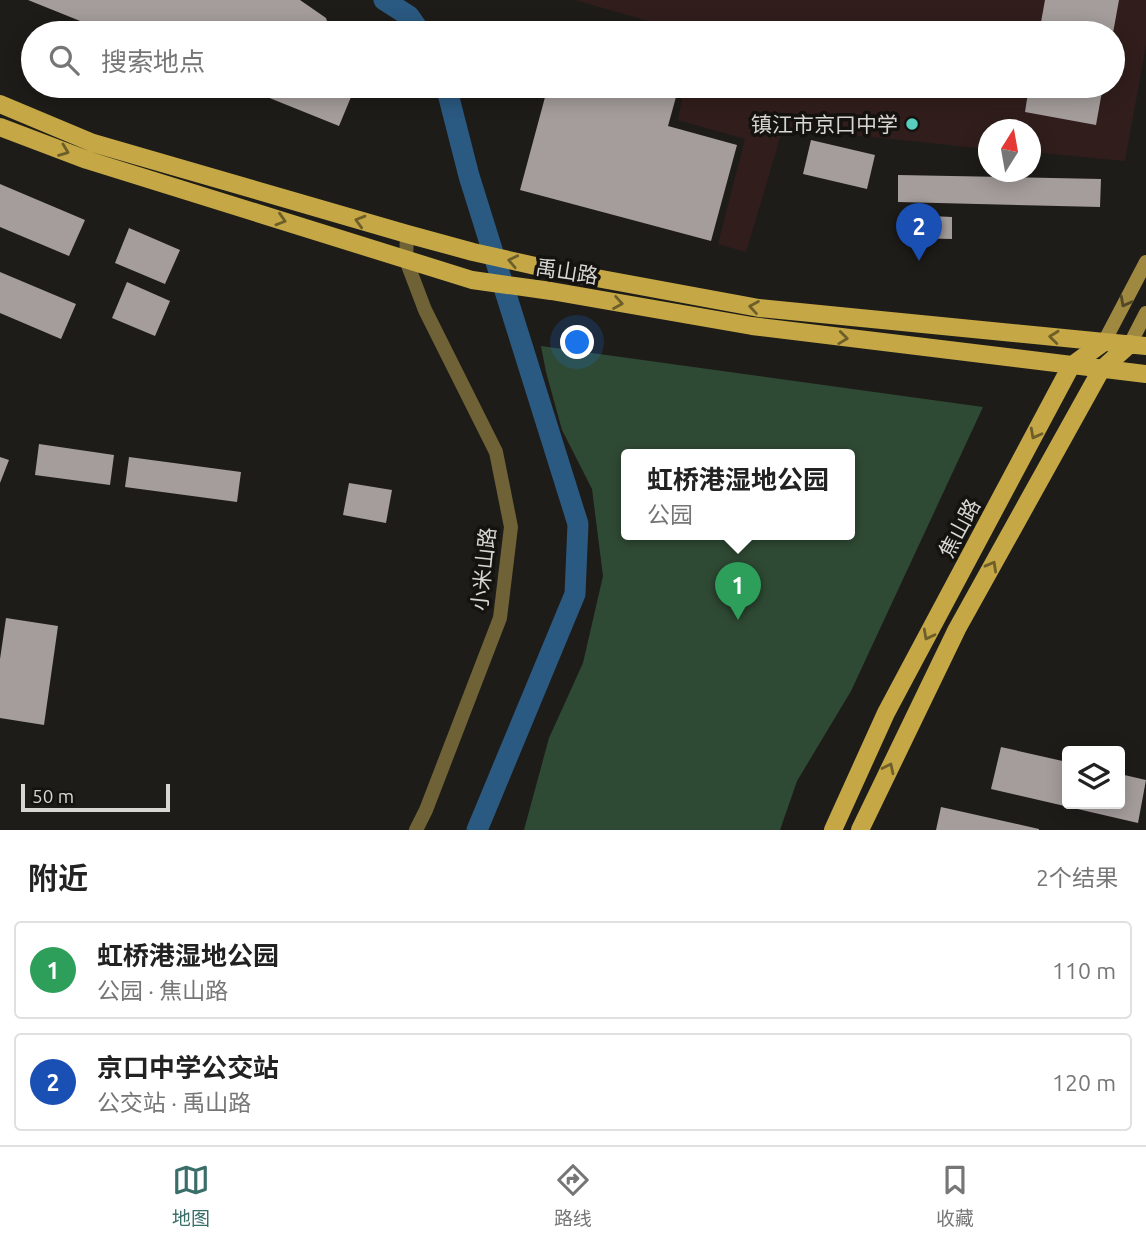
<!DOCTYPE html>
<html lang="zh">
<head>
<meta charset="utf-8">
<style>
	body { margin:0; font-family:Ubuntu,"Noto Sans SC",sans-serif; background:#f6f6f6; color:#222 }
	.controls { position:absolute; right:21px; bottom:21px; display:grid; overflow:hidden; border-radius:7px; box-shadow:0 4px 18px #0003 }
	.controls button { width:63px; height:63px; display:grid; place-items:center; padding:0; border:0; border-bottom:2px solid #e0e0e0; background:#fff; color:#222; font:35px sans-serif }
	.compass { position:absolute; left:978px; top:119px; width:63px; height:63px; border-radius:50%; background:#fff; box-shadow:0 4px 18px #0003; rotate:11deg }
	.scale { position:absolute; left:21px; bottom:18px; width:149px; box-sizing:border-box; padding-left:7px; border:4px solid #d7d6d3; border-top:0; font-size:19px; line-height:24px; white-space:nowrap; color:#d7d6d3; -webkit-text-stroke:5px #15130f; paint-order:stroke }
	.you { position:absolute; left:578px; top:343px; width:24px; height:24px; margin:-18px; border:5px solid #fff; border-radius:50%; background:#1a73e8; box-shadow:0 0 0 10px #1a73e833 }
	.badge { display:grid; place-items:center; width:46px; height:46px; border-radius:50%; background:#3a6f69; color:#fff; font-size:23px; font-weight:700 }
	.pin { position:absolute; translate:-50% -58px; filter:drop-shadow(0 2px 4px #0008) }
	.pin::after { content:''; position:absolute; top:37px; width:24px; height:21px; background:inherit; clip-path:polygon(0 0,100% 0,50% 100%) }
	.popup { position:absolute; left:621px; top:449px; width:234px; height:91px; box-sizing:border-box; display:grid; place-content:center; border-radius:7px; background:#fff; filter:drop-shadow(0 2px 5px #0005); font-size:23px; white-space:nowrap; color:#767676 }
	.popup b { font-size:26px; color:#222 }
	.popup::after { content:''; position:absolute; left:50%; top:100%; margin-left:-14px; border:14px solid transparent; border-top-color:#fff }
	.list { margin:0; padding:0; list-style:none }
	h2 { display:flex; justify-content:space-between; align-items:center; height:91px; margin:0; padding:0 28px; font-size:30px }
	h2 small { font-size:23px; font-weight:400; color:#767676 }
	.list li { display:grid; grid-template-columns:46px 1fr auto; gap:21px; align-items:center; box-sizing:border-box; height:98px; margin:0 14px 14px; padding:0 14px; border:2px solid #e0e0e0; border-radius:7px }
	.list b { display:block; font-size:26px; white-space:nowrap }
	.list p { margin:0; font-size:23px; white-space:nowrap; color:#767676 }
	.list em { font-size:23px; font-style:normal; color:#767676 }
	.icon { flex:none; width:38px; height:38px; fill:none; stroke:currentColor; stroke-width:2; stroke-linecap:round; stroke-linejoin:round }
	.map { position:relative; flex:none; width:1146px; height:830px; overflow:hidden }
	.search { position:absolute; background:#fff; box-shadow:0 4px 18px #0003; left:21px; right:21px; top:21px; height:77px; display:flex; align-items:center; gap:18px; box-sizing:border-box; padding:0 24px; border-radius:38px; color:#767676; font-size:26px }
	.sheet { height:315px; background:#fff }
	nav { display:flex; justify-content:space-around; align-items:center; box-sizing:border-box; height:98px; border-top:2px solid #e0e0e0; background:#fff; font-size:19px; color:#767676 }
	nav a { display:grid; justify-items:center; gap:4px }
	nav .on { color:#3a6f69 }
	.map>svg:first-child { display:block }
	.education { fill:#311e1c }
	.green { fill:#2f4a34; fill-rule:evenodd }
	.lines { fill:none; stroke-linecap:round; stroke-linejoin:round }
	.canal { stroke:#2a5981; stroke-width:21 }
	.building { fill:#a49d9b }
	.tertiary { stroke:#6f6236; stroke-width:14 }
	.secondary { stroke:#9f8940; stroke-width:14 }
	.primary { stroke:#c5a845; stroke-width:18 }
	.oneway { stroke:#6d5e2a }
	.oneway2 { stroke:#534825 }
	.poi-dot { fill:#58cebf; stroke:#15130f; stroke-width:2.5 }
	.labels { text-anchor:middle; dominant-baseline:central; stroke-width:7; stroke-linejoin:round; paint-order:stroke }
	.poi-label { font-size:21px; fill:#d7d6d3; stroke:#15130f; text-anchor:end }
	.street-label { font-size:21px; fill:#d7d6d3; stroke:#15130f }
</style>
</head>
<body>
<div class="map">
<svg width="1146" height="830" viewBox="0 0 1146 830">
	<rect width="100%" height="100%" fill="#1e1c18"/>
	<path class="education" d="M575,0h571v45l-21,116 -94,-9 -1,-22h-42v19l-205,-21 -37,124 -28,-8 27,-105 -67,-19 6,-34h429v-53h-423z"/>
	<path class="green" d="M541,346l442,61 -132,284 -54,90 -17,49h-256l25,-92 34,-75 20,-87 -11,-87 -30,-59 -16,-58zM626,454h224v80h-224z"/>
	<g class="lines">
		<path class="canal" d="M384,0l25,16 12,17
			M446,86l23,90 109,348 -3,70 -98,236"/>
	</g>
	<path class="building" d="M28,0h272l26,18 5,15h-221z
		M1045,0h74l-6,33h-74z
		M240,86h108l3,11 -12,29z
		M548,86h131l-11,40 69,19 -26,96 -191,-51z
		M1029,86h74l-7,39 -71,-13z
		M811,140l64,15 -8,34 -64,-15z
		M898,175l203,4 -1,28 -202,-5z
		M0,184l85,36 -16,36 -69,-29z
		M910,215l42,2v22l-43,-1z
		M129,228l51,22 -15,34 -50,-21z
		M0,272l76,32 -15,35 -61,-26z
		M127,282l43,19 -15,35 -43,-18z
		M39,444l75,11 -4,30 -75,-10z
		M0,457l9,3 -9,23z
		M129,457l112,15 -4,30 -112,-15z
		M349,483l43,7 -6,33 -43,-8z
		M6,618l52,8 -14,99 -44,-7v-59z
		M1001,747l66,15v42h53v-30l26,6 -8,43 -147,-34z
		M941,807l98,22v1h-103z"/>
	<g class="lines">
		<path class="tertiary" d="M407,234l-1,26 19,50 71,142 15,75 -11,91 -74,192 -10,20"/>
		<path class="secondary" d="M1104,342l42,-80
			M1130,344l16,-31"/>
		<path class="primary" d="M0,104l93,39 314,91 66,18 80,18 206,38 387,38
			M0,127l87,33 385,120 79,11 201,35 394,48
			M833,830l53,-117 185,-347 33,-24
			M860,830l97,-201 144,-259 29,-26"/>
	</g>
	<defs><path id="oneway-chevron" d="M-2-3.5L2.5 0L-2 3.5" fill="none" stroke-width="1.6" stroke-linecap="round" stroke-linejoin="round" transform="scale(1.75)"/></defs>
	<g class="oneway">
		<use href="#oneway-chevron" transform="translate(64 151) rotate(21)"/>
		<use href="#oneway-chevron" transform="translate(281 220) rotate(17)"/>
		<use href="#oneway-chevron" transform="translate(360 221) rotate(-164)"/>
		<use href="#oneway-chevron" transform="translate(513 261) rotate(-168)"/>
		<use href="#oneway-chevron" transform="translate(618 303) rotate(10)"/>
		<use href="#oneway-chevron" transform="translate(754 307) rotate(-171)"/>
		<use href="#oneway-chevron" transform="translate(1054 337) rotate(-174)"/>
		<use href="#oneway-chevron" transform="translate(843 338) rotate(7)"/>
		<use href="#oneway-chevron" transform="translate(1035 434) rotate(118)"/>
		<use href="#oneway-chevron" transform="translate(992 566) rotate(-61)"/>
		<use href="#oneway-chevron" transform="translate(928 635) rotate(118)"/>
		<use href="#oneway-chevron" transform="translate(889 768) rotate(-64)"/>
	</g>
	<use class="oneway2" href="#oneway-chevron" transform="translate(1125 302) rotate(118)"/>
	<circle class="poi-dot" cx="912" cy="124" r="7"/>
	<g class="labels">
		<g class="poi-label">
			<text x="898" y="124">镇江市京口中学</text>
		</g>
		<g class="street-label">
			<text transform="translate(567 271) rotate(9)">禹山路</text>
			<text transform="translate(959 528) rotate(-62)">焦山路</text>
			<text transform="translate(483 569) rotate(-84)">小米山路</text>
		</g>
	</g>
</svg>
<div class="controls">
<button><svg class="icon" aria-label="layers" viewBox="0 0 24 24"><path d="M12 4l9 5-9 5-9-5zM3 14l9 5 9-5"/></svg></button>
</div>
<svg class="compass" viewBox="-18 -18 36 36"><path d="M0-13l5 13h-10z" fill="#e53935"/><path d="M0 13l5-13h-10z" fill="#767676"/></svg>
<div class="scale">50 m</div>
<div class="you"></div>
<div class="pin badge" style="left:738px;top:620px;background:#2e9e5b">1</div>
<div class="popup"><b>虹桥港湿地公园</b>公园</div>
<div class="pin badge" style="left:919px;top:261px;background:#1a4fb4">2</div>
<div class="search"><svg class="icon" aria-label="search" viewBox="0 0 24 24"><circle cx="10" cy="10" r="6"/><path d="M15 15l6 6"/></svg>搜索地点</div>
</div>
<section class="sheet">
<h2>附近<small>2个结果</small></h2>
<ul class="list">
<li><span class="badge" style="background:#2e9e5b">1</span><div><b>虹桥港湿地公园</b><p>公园 · 焦山路</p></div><em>110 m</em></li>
<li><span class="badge" style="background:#1a4fb4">2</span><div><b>京口中学公交站</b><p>公交站 · 禹山路</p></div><em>120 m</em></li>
</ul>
</section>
<nav>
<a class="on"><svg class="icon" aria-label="map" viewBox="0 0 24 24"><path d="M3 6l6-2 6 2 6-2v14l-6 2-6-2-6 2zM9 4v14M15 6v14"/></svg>地图</a>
<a><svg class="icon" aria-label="directions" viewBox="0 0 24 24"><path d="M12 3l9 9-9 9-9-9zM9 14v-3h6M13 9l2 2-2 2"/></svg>路线</a>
<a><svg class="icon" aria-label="saved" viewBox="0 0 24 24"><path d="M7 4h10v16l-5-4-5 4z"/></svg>收藏</a>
</nav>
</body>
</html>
